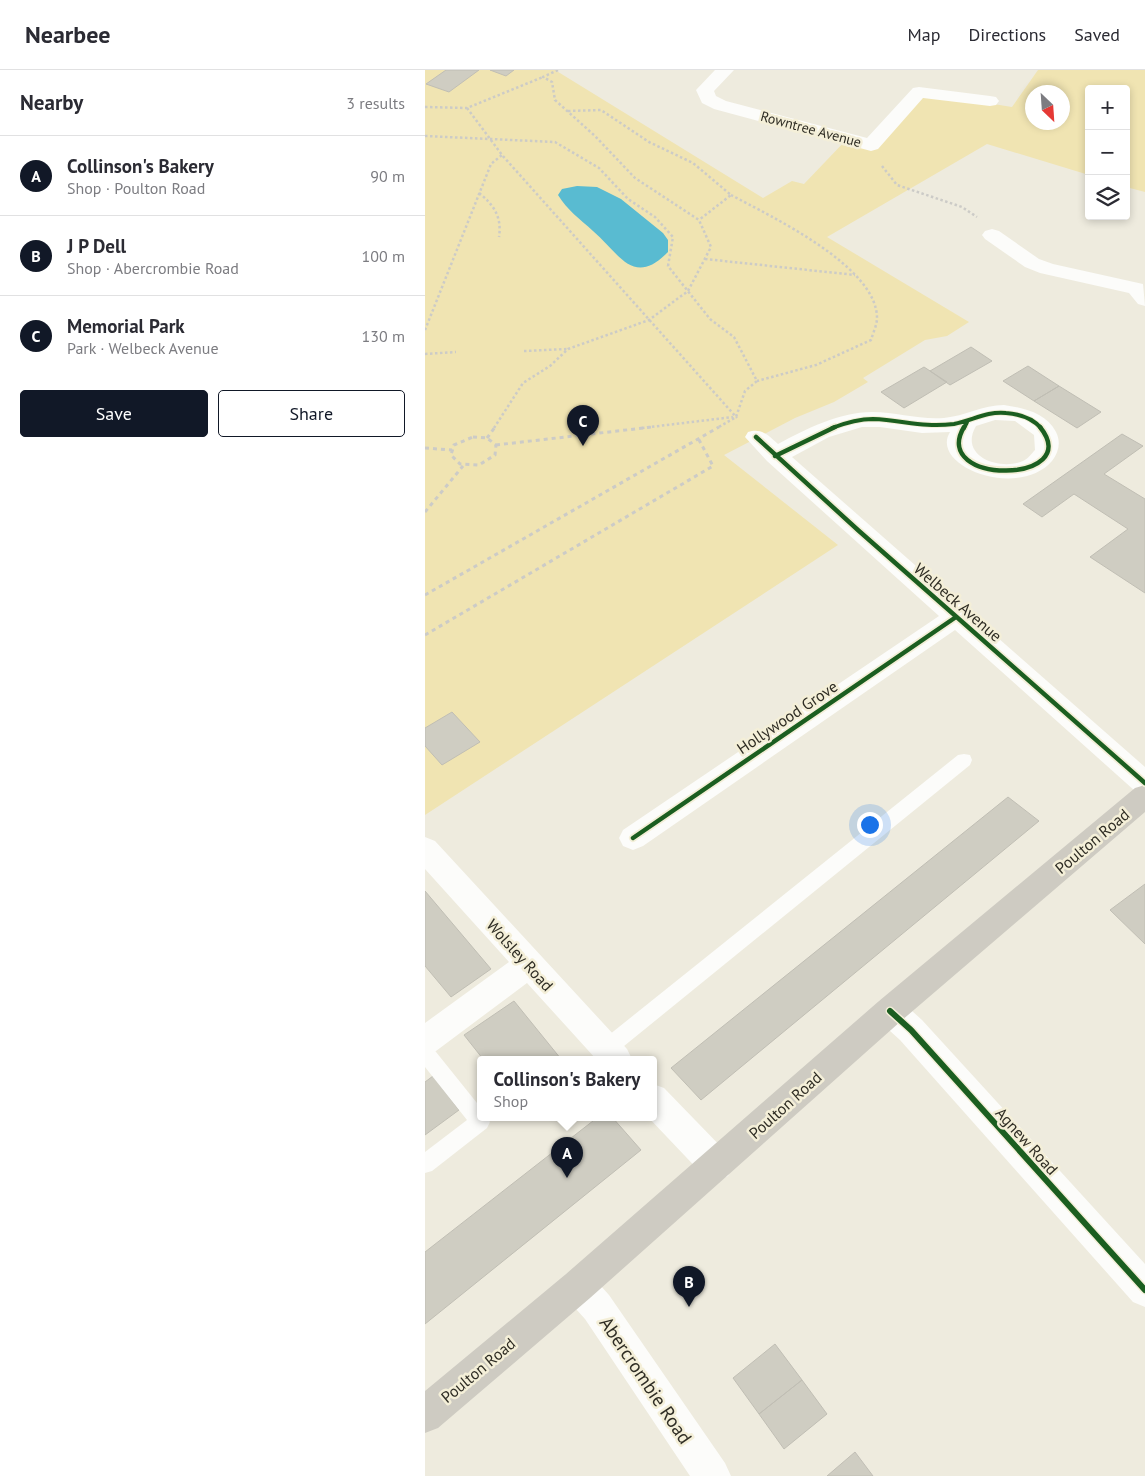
<!DOCTYPE html>
<html lang="en">
<head>
<meta charset="utf-8">
<style>
	body { margin:0; font-family:"PT Sans",sans-serif; background:#f7f7f7; color:#2b2b33 }
	.controls { position:absolute; right:15px; top:15px; display:grid; overflow:hidden; border-radius:5px; box-shadow:0 2px 8px #0003 }
	.controls button { width:45px; height:45px; display:grid; place-items:center; padding:0; border:0; border-bottom:1px solid #e1e1e2; background:#fff; color:#2b2b33; font:25px sans-serif }
	.compass { position:absolute; left:600px; top:15px; width:45px; height:45px; border-radius:50%; background:#fff; box-shadow:0 2px 8px #0003; rotate:155deg }
	.you { position:absolute; left:444px; top:754px; width:18px; height:18px; margin:-12px; border:4px solid #fff; border-radius:50%; background:#1a73e8; box-shadow:0 0 0 8px #1a73e833 }
	.badge { display:grid; place-items:center; width:32px; height:32px; border-radius:50%; background:#111827; color:#fff; font-size:16px; font-weight:700 }
	.pin { position:absolute; translate:-50% -41px; filter:drop-shadow(0 1px 2px #0008) }
	.pin::after { content:''; position:absolute; top:26px; width:18px; height:15px; background:inherit; clip-path:polygon(0 0,100% 0,50% 100%) }
	.popup { position:absolute; left:52px; top:986px; width:180px; height:65px; box-sizing:border-box; display:grid; place-content:center; border-radius:5px; background:#fff; filter:drop-shadow(0 1px 4px #0005); font-size:16px; white-space:nowrap; color:#7c7c81 }
	.popup b { font-size:19px; color:#2b2b33 }
	.popup::after { content:''; position:absolute; left:50%; top:100%; margin-left:-10px; border:10px solid transparent; border-top-color:#fff }
	.list { margin:0; padding:0; list-style:none }
	h2 { display:flex; justify-content:space-between; align-items:center; height:65px; margin:0; padding:0 20px; font-size:21px }
	h2 small { font-size:16px; font-weight:400; color:#7c7c81 }
	.list li { display:grid; grid-template-columns:32px 1fr auto; gap:15px; align-items:center; box-sizing:border-box; height:80px; padding:0 20px; border-top:1px solid #e1e1e2 }
	.list b { display:block; font-size:19px; white-space:nowrap }
	.list p { margin:0; font-size:16px; white-space:nowrap; color:#7c7c81 }
	.list em { font-size:16px; font-style:normal; color:#7c7c81 }
	.actions { display:flex; gap:10px; padding:15px 20px }
	.actions a { flex:1; padding:11px 0; border:1px solid #111827; border-radius:5px; text-align:center; font-size:18px; color:#111827 }
	.actions .main { background:#111827; color:#fff }
	.icon { flex:none; width:28px; height:28px; fill:none; stroke:currentColor; stroke-width:2; stroke-linecap:round; stroke-linejoin:round }
	.map { position:relative; flex:none; width:720px; height:1406px; overflow:hidden }
	header { display:flex; align-items:center; gap:30px; box-sizing:border-box; height:70px; padding:0 25px; background:#fff; border-bottom:1px solid #e1e1e2 }
	header strong { font-size:24px }
	nav { display:flex; gap:28px; margin-inline-start:auto; font-size:18px }
	main { display:flex }
	aside { flex:1; background:#fff }
	.map>svg:first-child { display:block }
	.green { fill:#f0e4b2; fill-rule:evenodd }
	.water { fill:#59bbd1 }
	.building { fill:#cfcdc2; stroke:#c0beb4 }
	.lines { fill:none; stroke-linecap:round; stroke-linejoin:round }
	.path-far1 { stroke:#cccbc7; stroke-width:2.5; stroke-dasharray:2.5 2.5; stroke-linecap:butt }
	.path { stroke:#cccbc7; stroke-width:3; stroke-dasharray:4 4; stroke-linecap:butt }
	.lane { fill:#fcfcfa; fill-rule:evenodd }
	.street { fill:#fcfcfa; fill-rule:evenodd }
	.primary { fill:#cecbc2; fill-rule:evenodd }
	.cycleway-far2-casing { stroke:#f4efd8; stroke-width:6 }
	.cycleway-far1-casing { stroke:#f4efd8; stroke-width:8 }
	.cycleway-casing { stroke:#f4efd8; stroke-width:9 }
	.cycleway-far2 { stroke:#1b5e20; stroke-width:4 }
	.cycleway-far1 { stroke:#1b5e20; stroke-width:4.5 }
	.cycleway { stroke:#1b5e20; stroke-width:6 }
	.labels { text-anchor:middle; dominant-baseline:central; stroke-width:5; stroke-linejoin:round; paint-order:stroke }
	.far-street-label { font-size:14px; fill:#2f2d24; stroke:#f4efd8 }
	.street-label { font-size:16px; fill:#2f2d24; stroke:#f4efd8 }
	.near-street-label { font-size:19px; fill:#2f2d24; stroke:#f4efd8 }
</style>
</head>
<body>
<header>
<strong>Nearbee</strong>
<nav><a>Map</a><a>Directions</a><a>Saved</a></nav>
</header>
<main>
<aside>
<h2>Nearby<small>3 results</small></h2>
<ul class="list">
<li><span class="badge">A</span><div><b>Collinson's Bakery</b><p>Shop · Poulton Road</p></div><em>90 m</em></li>
<li><span class="badge">B</span><div><b>J P Dell</b><p>Shop · Abercrombie Road</p></div><em>100 m</em></li>
<li><span class="badge">C</span><div><b>Memorial Park</b><p>Park · Welbeck Avenue</p></div><em>130 m</em></li>
</ul>
<div class="actions"><a class="main">Save</a><a>Share</a></div>
</aside>
<div class="map">
<svg width="720" height="1406" viewBox="0 0 720 1406">
	<rect width="100%" height="100%" fill="#eeebde"/>
	<path class="green" d="M0,0h130l208,128 29,-17 12,3 43,-45 25,6 47,-53 93,15 26,-37h107v122l-19,-5v-98h-37v86l-102,-31 -160,93 142,85 -22,14 -22,4 -62,38 5,4 -34,20 -39,16 -71,37 114,90 -413,270zM608,22h30v30h-30z"/>
	<path class="water" d="M152,116l20,1 24,12 42,34 5,7v12c-35,36 -49,1 -75,-21 -13,-12 -26,-21 -35,-36l4,-6z"/>
	<path class="building" d="M21,0h33l-30,22 -23,-8z
		M65,0h24l-8,6z
		M546,277l21,14 -42,24 -20,-14z
		M603,296l31,20 -25,15 -31,-20z
		M499,297l23,15 -43,26 -23,-16z
		M634,316l42,26 -24,16 -43,-27z
		M697,364l21,12 -39,28 41,25v94l-55,-36 38,-28 -54,-35 -32,23 -19,-13z
		M27,642l28,30 -38,23 -17,-19v-18z
		M583,727l31,24 -338,279 -30,-32z
		M720,814v60l-35,-34z
		M0,821l66,78 -40,28 -26,-31z
		M89,931l47,58h-78l-19,-24z
		M8,1006l26,34 -34,25v-53z
		M173,1047h14l29,33 -216,174v-72z
		M350,1274l27,36 -43,34 -26,-36z
		M377,1310l25,34 -43,35 -25,-35z
		M430,1382l18,24h-46z"/>
	<g class="lines">
		<path class="path-far1" d="M0,37l42,1 76,-31
			M42,38l35,47 235,263
			M143,41l33,-1 48,32 44,21 38,32 -32,25
			M0,66l130,6 44,26 29,31 27,18 18,20 -5,29 42,53 24,18 23,44 -12,10 -9,26 -19,11
			M457,96l15,19 65,22 15,10
			M54,123c15,12 23,24 20,44
			M306,125c39,21 146,71 146,123 0,7 -4,15 -6,22l-55,25 -59,16
			M280,189l150,16
			M0,260l66,-166 11,-9
			M99,281l43,-2
			M0,284l31,-2
			M69,358l29,-45 27,-17 18,-17 81,-29 39,-29 23,-44 -12,-27 -64,-42 -40,-42 -40,-36 -3,-18 -9,-5 15,-7
			M217,358l91,-11"/>
		<path class="path" d="M48,367l14,1 9,7 -1,10 -16,10 -19,-1 -9,-9 3,-10z
			M62,368l8,-11
			M71,375l156,-18
			M0,378l27,2
			M0,442l38,-46
			M0,525l294,-168
			M0,565l288,-169 -15,-28"/>
		<path class="lane" d="M539,684l6,1 2,5 -2,5 -357,290 -7,2 -7,-2 -2,-6 2,-6 359,-288z
			M0,975l7,2 49,61v9h6l3,5 -3,6 -55,43 -7,2v-21l42,-32 -42,-53z"/>
		<path class="street" d="M290,0h19l-20,21 2,5 10,5 141,37 46,-50 6,-1 71,9 6,1 3,4 -3,4 -6,1 -67,-8 -45,51 -7,2 -157,-42 -12,-6 -6,-13z
			M567,159l7,2 40,28 14,5 90,20 2,22 -7,-2 -9,-11 -89,-20 -15,-6 -40,-28 -3,-4 3,-4z
			M579,335c20,3 42,8 52,27 5,10 3,20 -4,29 -34,39 -123,5 -102,-29l-28,1 -42,-6h-18l-33,10 -37,20 353,310v27l-10,-3 -180,-161 -312,216 -10,4 -10,-4 -4,-8 4,-8 316,-214 -172,-155 -22,-24 3,-5c14,-4 20,3 30,12 28,-15 61,-32 94,-32 25,0 47,8 72,6 21,-2 39,-13 60,-13zM570,350l20,1 19,14 1,15c-4,4 -7,9 -12,11 -22,10 -65,-4 -47,-35z
			M0,767l10,4 192,208 5,10h-36l-69,-76 -91,68 -11,4v-32l84,-61 -84,-93z
			M465,927l11,4 21,19 223,244v43l-12,-5 -233,-262 -21,-19 -4,-10 4,-10z
			M228,1014l11,4 64,66 5,11 -5,11 -12,5 -12,-5 -56,-59h5z
			M153,1199l12,5 19,21 116,168 6,13h-41l-105,-157 -19,-21 -5,-12 5,-12z"/>
		<path class="primary" d="M720,715v27l-244,209 -311,277 -152,130 -13,5v-42l141,-117 313,-273 256,-213z"/>
		<defs>
			<path id="cycleway-far2" d="M407,358c13,-5 27,-9 41,-9 30,1 49,9 81,5 18,-3 32,-13 52,-11 13,1 26,5 35,15
				M539,358l3,-6"/>
			<path id="cycleway-far1" d="M539,357c-35,59 122,57 76,0
				M331,367l103,94 286,252
				M350,386l60,-29
				M208,768l323,-221"/>
			<path id="cycleway" d="M465,941l21,19 234,260"/>
		</defs>
		<use href="#cycleway-far2" class="cycleway-far2-casing"/>
		<use href="#cycleway-far1" class="cycleway-far1-casing"/>
		<use href="#cycleway" class="cycleway-casing"/>
		<use href="#cycleway-far2" class="cycleway-far2"/>
		<use href="#cycleway-far1" class="cycleway-far1"/>
		<use href="#cycleway" class="cycleway"/>
	</g>
	<g class="labels">
		<g class="far-street-label">
			<text transform="translate(386 59) rotate(15)">Rowntree Avenue</text>
		</g>
		<g class="street-label">
			<text transform="translate(533 532) rotate(41)">Welbeck Avenue</text>
			<text transform="translate(362 647) rotate(-34)">Hollywood Grove</text>
			<text transform="translate(667 771) rotate(-40)">Poulton Road</text>
			<text transform="translate(95 885) rotate(48)">Wolsley Road</text>
			<text transform="translate(360 1035) rotate(-42)">Poulton Road</text>
			<text transform="translate(602 1071) rotate(48)">Agnew Road</text>
			<text transform="translate(53 1300) rotate(-40)">Poulton Road</text>
		</g>
		<g class="near-street-label">
			<text transform="translate(221 1310) rotate(56)">Abercrombie Road</text>
		</g>
	</g>
</svg>
<div class="controls">
<button>+</button>
<button>−</button>
<button><svg class="icon" aria-label="layers" viewBox="0 0 24 24"><path d="M12 4l9 5-9 5-9-5zM3 14l9 5 9-5"/></svg></button>
</div>
<svg class="compass" viewBox="-18 -18 36 36"><path d="M0-13l5 13h-10z" fill="#e53935"/><path d="M0 13l5-13h-10z" fill="#7c7c81"/></svg>
<div class="you"></div>
<div class="pin badge" style="left:142px;top:1108px">A</div>
<div class="popup"><b>Collinson's Bakery</b>Shop</div>
<div class="pin badge" style="left:264px;top:1237px">B</div>
<div class="pin badge" style="left:158px;top:376px">C</div>
</div>
</main>
</body>
</html>
